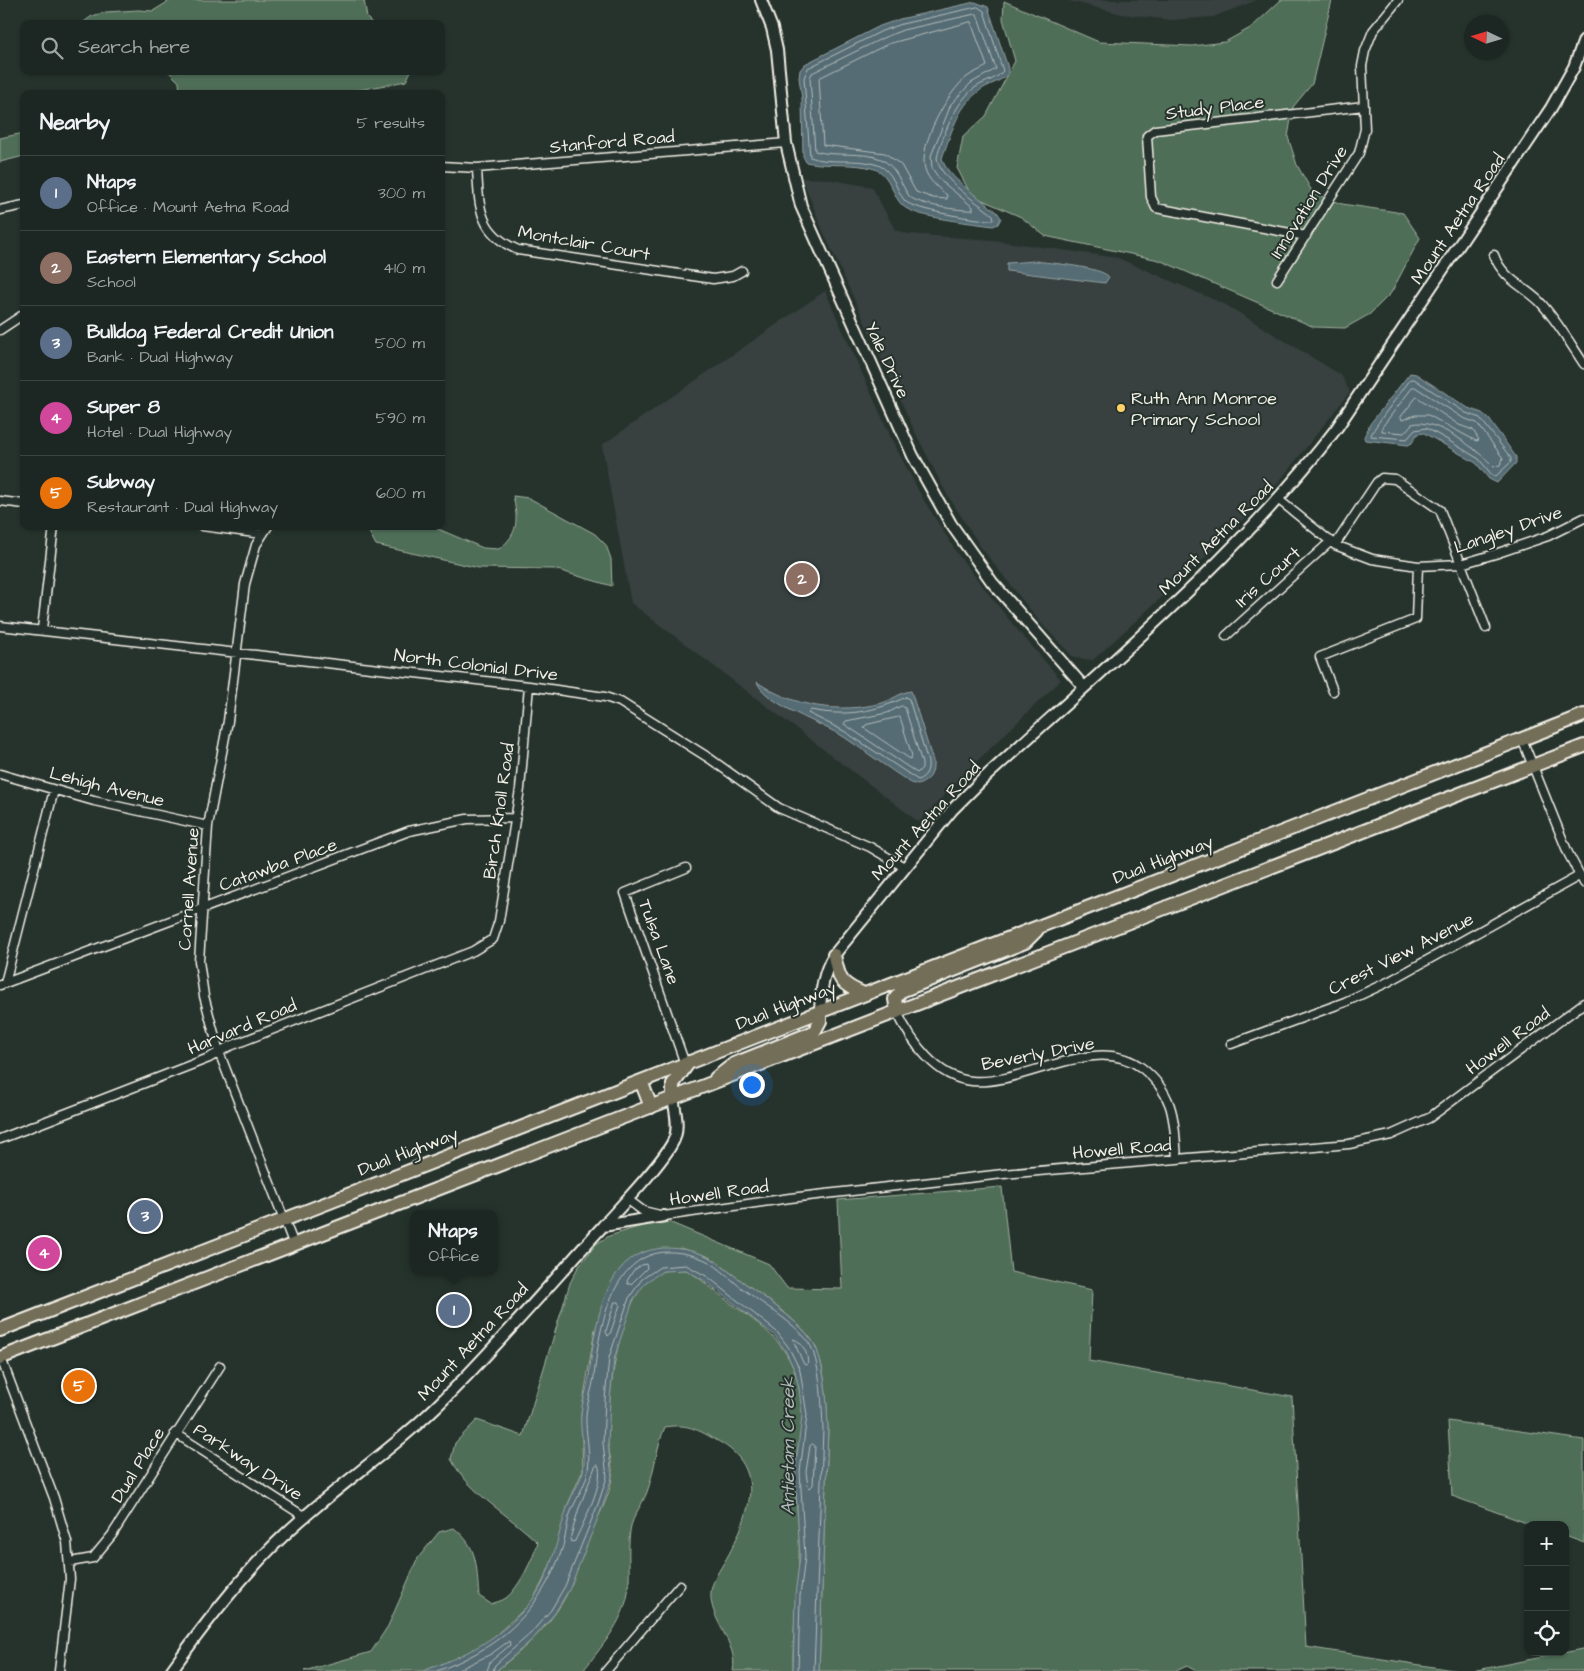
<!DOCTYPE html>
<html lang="en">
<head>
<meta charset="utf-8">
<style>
	body { margin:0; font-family:"Architects Daughter",sans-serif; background:#252e2a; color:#f1f3f6 }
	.controls { position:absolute; right:15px; bottom:15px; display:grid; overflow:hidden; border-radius:10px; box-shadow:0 1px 4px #0004 }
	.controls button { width:45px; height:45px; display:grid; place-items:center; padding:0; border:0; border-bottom:1px solid #3a4340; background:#1c2622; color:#f1f3f6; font:25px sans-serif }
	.compass { position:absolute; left:1464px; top:15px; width:45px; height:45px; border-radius:50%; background:#1c2622; box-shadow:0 1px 4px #0004; rotate:274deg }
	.you { position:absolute; left:751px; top:1084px; width:18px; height:18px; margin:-12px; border:4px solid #fff; border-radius:50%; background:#1a73e8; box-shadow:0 0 0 8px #1a73e833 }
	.badge { display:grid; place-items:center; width:32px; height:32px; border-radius:50%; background:#0b8043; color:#fff; font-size:16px; font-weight:700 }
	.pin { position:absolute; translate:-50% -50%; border:2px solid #fff; box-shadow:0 1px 5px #0006 }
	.popup { position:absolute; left:410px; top:1210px; width:88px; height:65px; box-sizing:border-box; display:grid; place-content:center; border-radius:10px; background:#1c2622; filter:drop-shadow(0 1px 4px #0005); font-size:16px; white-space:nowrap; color:#a0a5a5 }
	.popup b { font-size:19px; color:#f1f3f6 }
	.popup::after { content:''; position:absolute; left:50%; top:100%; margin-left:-10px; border:10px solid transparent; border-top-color:#1c2622 }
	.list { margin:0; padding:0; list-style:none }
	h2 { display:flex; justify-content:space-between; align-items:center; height:65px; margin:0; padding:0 20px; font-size:21px }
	h2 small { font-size:16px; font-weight:400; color:#a0a5a5 }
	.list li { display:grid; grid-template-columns:32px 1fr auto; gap:15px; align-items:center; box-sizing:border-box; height:75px; padding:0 20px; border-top:1px solid #3a4340 }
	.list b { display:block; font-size:19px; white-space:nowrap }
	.list p { margin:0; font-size:16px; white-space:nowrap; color:#a0a5a5 }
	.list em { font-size:16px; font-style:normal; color:#a0a5a5 }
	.icon { flex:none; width:28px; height:28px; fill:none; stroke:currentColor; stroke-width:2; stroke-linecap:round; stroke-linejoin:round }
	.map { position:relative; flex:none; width:1584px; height:1671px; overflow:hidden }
	.search { position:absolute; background:#1c2622; box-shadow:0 1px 4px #0004; left:20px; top:20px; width:425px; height:55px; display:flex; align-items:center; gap:12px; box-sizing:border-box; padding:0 18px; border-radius:10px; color:#a0a5a5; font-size:19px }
	.panel { position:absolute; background:#1c2622; box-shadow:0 1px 4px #0004; left:20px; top:90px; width:425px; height:440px; border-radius:10px }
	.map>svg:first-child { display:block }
	.built { fill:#384140 }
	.green { fill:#4f6e58; stroke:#a2b0a0 }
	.water { fill:#556c74; stroke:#95a1a2 }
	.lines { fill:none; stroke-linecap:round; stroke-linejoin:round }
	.shore { stroke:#b4bcba; stroke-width:1 }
	.minor-casing { stroke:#f4f1e8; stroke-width:11 }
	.tertiary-casing { stroke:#f4f1e8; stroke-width:14 }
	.primary-casing { stroke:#f4f1e8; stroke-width:16 }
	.minor { stroke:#26332d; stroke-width:8 }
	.tertiary { stroke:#26332d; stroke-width:10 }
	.primary { stroke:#726e59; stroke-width:12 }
	.poi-dot { fill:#ffd166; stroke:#26332d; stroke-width:2 }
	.labels { text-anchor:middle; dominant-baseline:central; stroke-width:4; stroke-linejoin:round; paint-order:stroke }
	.street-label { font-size:18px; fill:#f4f1e8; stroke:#26332d }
	.poi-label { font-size:18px; fill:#f4f1e8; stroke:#26332d; text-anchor:start }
	.water-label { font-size:19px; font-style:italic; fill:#b4bcba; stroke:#26332d }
</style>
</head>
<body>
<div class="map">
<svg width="1584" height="1671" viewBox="0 0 1584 1671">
	<rect width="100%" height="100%" fill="#26332d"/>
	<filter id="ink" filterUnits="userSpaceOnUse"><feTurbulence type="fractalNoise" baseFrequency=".02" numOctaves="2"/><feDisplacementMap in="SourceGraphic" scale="10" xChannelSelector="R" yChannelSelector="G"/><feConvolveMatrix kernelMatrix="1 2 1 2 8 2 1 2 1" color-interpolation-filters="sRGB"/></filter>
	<g filter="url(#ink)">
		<path class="built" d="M1066,0h191l-44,17 -42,3 -49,-6z
			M802,178l25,1 45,8 23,43 13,4 84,6 126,18 108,47 115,70 9,17 -80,101 -45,46 -132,121 -19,-2 -35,-37 -59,-75 -35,-55 -30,-59 -92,-201z
			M825,291l68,151 30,57 36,57 51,65 51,59 -92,89 -50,53 -288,-219 -29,-158z"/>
		<path class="green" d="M171,0h193l3,18 6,6h-292l11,-8 14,-4 32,-2 15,1z
			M1281,0h51l-20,84 -19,23 -5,30 9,28 16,28 29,11 61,9 17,25 -29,55 -21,21 -25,14 -31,-1 -155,-67 -114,-24 -24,-19 -50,-22 -14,-27 6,-31 23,-21 29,-55 -12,-42 1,-18 95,41 93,4 33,-4 27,-15z
			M164,71h247l-5,10 -68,13h-158l-1,-12 -10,-10z
			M24,133v23l-24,6v-24z
			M513,496l16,2 66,36 11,11 5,14 1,27 -58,-17 -75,-1 -103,-23 -7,-13v-6h62l52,22 16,1c20,-15 19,-30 14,-53z
			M1002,1187l9,85 81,18 -3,71 203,36 14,250 153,24h-263l-9,-5 -11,5h-357l9,-242c-1,-25 -2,-55 -11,-79 -9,-28 -76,-67 -100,-88l-10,-6 -27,-8 -85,81 -14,86 2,55 -15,34 -12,47 -11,26 -14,26 -45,41 -26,13 -37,14h-119l67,-19 17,-26 30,-68 21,-26 15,-4c25,20 22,38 25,68l12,8c5,-2 11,-3 15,-6 13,-10 27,-40 32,-55 -29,-29 -68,-48 -87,-84l4,-16 22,-23 46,16 47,-153 7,-14 19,-25 13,-8 29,-9 31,-5 100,42 18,24 55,1 -4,-89z
			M687,1270c15,9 27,21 42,32 46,33 70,50 73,112 1,19 -6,37 -7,56 -1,29 6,58 4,87 -1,38 -7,76 -6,114h-60c6,-28 -25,-51 -22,-80 2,-13 12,-26 18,-37 21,-41 38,-86 -11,-113 -20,-11 -30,-18 -53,-14 -8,19 -10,39 -16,59 -4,16 -17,29 -19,45 -3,21 1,41 -2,62 -5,30 -27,54 -45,78h-87c28,-22 60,-50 74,-84 8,-18 13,-36 20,-53 8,-17 20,-38 22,-57 1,-11 -3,-23 -4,-34 -1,-40 9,-160 56,-172 6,-2 16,-1 23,-1z
			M1448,1421l136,19v103l-19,-7v-11h-33l-80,-29z
			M1584,1648v23h-112l111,-22z"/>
		<path class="water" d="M975,2l13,5 20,61v6c-9,9 -21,10 -30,18 -21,16 -27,42 -36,66 3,18 40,41 55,54l4,6 -3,6 -5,2c-20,-3 -77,-8 -90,-20 -11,-10 -12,-31 -28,-37 -21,-7 -47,-2 -69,-7l-3,-6 -1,-58 -3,-20 1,-8 5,-6 75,-38 20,-7z
			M1035,261c14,2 67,6 74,16l-4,6 -98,-12v-8z
			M1410,373l6,1 52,34 14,5 7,6 27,38v6l-19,20 -8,-4 -13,-16 -52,-30 -7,1 -5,9 -4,2 -43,-5 -1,-3 6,-13z
			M757,682c37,25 82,32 125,21 10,-3 19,-11 29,-12l22,70c1,13 -3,19 -15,24l-7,-2c-23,-15 -45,-31 -67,-46 -21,-13 -79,-33 -87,-55z
			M663,1248c20,0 37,3 54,14 24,21 90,60 100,88 9,24 10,54 11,79l-9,242h-26l2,-76 5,-39 -5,-84 7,-57 -3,-27 -4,-17 -10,-21 -11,-15 -69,-54 -19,-11 -23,1 -17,11 -13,18 -19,59 -4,40 -2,45 4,33 -9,28 -33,83 -15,25 -21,25 -38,33h-73c43,-16 77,-32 107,-68 23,-28 26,-65 38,-98 4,-11 12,-22 15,-34 4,-19 -4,-39 -2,-57 1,-12 6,-24 8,-37 4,-37 11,-103 48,-122 8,-4 17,-6 26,-7z"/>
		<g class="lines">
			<path class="shore" d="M978,7l6,4 19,60c-7,9 -18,10 -27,16 -19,12 -34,49 -39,71 3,22 39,43 56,57l1,5c-13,1 -81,-10 -89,-19 -10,-12 -11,-30 -27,-36 -21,-8 -48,0 -68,-8l-6,-79 4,-10 74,-37 20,-7z
				M977,14l19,55 -25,14 -20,21 -20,52 1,12 8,12 33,27v3c-12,1 -56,-5 -64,-14 -9,-13 -12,-29 -28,-37 -17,-8 -47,-2 -66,-8l-5,-73 2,-5 73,-36 18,-7z
				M971,22l16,44c-6,4 -14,6 -20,11 -19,14 -49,68 -42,92 3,11 13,19 22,26v4l-14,-1 -17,-6 -15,-27 -16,-12 -62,-8 -4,-67 69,-34z
				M1414,379l52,34 14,5 31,40v4l-15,14 -4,-1 -13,-16 -33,-20 -20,-11 -11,2 -8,9 -36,-3c0,-6 32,-46 39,-56z
				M1415,387l48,31 14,5 26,35 -3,7 -6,2c-15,-16 -58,-50 -82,-43l-8,9 -22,-2v-4l30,-39z
				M1417,397l42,28 14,5 6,10 -3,1 -48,-26h-13l-13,5 -1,-3z
				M906,697l3,2 19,63c1,9 -2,14 -10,18l-74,-49 -36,-18 3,-3c34,7 64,2 95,-13z
				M902,706l3,2 17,55v5l-5,5 -73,-49 2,-3 41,-8z
				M900,717l12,39 -2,3 -46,-31 2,-3z
				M642,1265l4,-1 1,4 -16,16h-3l-1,-3 6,-10z
				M615,1302h4l1,3 -10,29 -2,2 -2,-4z
				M793,1339c9,1 17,18 14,26l-3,-1z
				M813,1444l2,2 -2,39 -3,3 -2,-2 -2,-14 4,-26z
				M598,1465c8,15 -16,60 -23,76l-3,1 -2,-3 9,-31 16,-41z
				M437,1671c60,-22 100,-56 123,-116 5,-12 6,-26 9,-38 5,-16 17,-31 19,-47 3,-18 -3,-37 -2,-55 1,-13 6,-25 8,-38 6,-62 24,-151 109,-118 17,7 31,25 47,35 18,14 55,35 63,57 8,24 9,53 10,78l-9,242
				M456,1671l35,-17 18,-13 1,4 -20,17 -3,9
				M493,1671l2,-6 35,-31 21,-24 14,-24 33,-82 9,-27 -4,-34 2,-44 4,-41 20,-60 13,-19 18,-12 26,-2 22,12 69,55 12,16 11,22 7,45 -7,57 5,85 -5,39 -2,75"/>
			<defs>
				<path id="minor" d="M441,166l36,2 309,-25
					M477,168c2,38 1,65 41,82l195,29 20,-3 9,-5
					M0,210l24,-5
					M1306,236l-150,-28 -5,-11 -4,-61 8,-6 209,-24
					M1494,255c8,23 28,30 45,46 17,18 31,42 45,63
					M1277,280l82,-127 6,-24 -3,-63 3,-15 8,-20 25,-31
					M0,330l24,-16
					M1279,500l56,45 37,14 46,7 43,-2 34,-10 53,-18 36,-18
					M0,501l24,3
					M202,526l61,8
					M268,526l-12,19 -11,39 -17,137 -20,105 -9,135 5,35 15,56 75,193
					M1335,545l42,-63 5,-4 13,1 45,31 46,118
					M0,626l529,60 76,11 15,5 89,56 70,50 91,39 34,20
					M42,629l12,-103
					M1226,636l105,-95
					M1333,691l-13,-34 96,-38 2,-53
					M1522,739l46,114 16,30
					M0,774l94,27 114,25
					M5,983l49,-193
					M0,985l409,-154 58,-12 48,-1
					M897,1012c14,29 39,66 75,69 52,5 123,-49 170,-13 33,26 32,52 35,91
					M1231,1044l114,-42 43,-20 191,-106
					M685,1064l-60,-171 61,-25
					M0,1139l209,-81 19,-11 245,-96 20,-12 6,-18 21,-132 9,-103
					M627,1199l16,12 21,5 126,-18 213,-24 346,-30 42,-9 38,-17 155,-115
					M1,1358l53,140 13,44 3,37 -11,92
					M175,1433l130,84
					M70,1562l23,-4 19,-23 108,-169
					M606,1671l74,-86"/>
				<path id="tertiary" d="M761,0l11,28 5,22 9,93 15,63 112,250 38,68 41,58 92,105
					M820,1011c1,-20 3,-39 14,-56l118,-145 29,-29c121,-111 255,-222 355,-352l215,-321 23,-41 10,-27
					M603,1226l61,-10
					M171,1671c32,-45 65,-88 104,-127 53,-53 118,-93 171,-147 54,-54 104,-113 156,-170 16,-18 66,-69 73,-90 4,-12 0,-27 -2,-39"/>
				<path id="primary" d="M834,955c5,25 6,29 30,39
					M897,1012l-2,-13 6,-8 124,-49 12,-12
					M716,1078l18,-14 80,-32 6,-11v-10
					M641,1081l10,26
					M673,1098v-14l16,-22
					M0,1330l1584,-615
					M0,1358l1584,-612"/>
			</defs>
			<use href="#minor" class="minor-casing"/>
			<use href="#tertiary" class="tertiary-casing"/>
			<use href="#primary" class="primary-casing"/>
			<use href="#minor" class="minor"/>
			<use href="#tertiary" class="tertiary"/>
			<use href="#primary" class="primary"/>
		</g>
	</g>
	<circle class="poi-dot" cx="1121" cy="408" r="5"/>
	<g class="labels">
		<g class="street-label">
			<text transform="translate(1215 108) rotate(-7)">Study Place</text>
			<text transform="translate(612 142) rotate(-5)">Stanford Road</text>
			<text transform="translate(1309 202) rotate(-58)">Innovation Drive</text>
			<text transform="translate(1458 219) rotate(-56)">Mount Aetna Road</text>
			<text transform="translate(584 243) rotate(10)">Montclair Court</text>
			<text transform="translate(887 360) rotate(65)">Yale Drive</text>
			<text transform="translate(1508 530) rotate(-19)">Langley Drive</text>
			<text transform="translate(1216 538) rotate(-45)">Mount Aetna Road</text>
			<text transform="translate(1268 577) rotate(-42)">Iris Court</text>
			<text transform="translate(476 665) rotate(7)">North Colonial Drive</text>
			<text transform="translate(107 787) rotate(14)">Lehigh Avenue</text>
			<text transform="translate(499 811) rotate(-82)">Birch Knoll Road</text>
			<text transform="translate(926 821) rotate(-48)">Mount Aetna Road</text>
			<text transform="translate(1163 860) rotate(-21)">Dual Highway</text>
			<text transform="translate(278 865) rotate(-20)">Catawba Place</text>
			<text transform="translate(189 889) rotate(-86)">Cornell Avenue</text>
			<text transform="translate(659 942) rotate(70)">Tulsa Lane</text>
			<text transform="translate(1401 954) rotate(-27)">Crest View Avenue</text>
			<text transform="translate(786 1006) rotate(-21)">Dual Highway</text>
			<text transform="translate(242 1027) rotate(-23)">Harvard Road</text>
			<text transform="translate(1508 1041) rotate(-37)">Howell Road</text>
			<text transform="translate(1038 1054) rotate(-11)">Beverly Drive</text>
			<text transform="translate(1122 1149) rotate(-5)">Howell Road</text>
			<text transform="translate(408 1152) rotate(-21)">Dual Highway</text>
			<text transform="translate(719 1193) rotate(-8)">Howell Road</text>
			<text transform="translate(473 1342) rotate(-47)">Mount Aetna Road</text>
			<text transform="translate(248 1462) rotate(33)">Parkway Drive</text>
			<text transform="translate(138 1465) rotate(-58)">Dual Place</text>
		</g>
		<g class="poi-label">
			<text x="1131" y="398">Ruth Ann Monroe<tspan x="1131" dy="21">Primary School</tspan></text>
		</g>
		<g class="water-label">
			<text transform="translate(788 1446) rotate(-90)">Antietam Creek</text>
		</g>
	</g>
</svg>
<div class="controls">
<button>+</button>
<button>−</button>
<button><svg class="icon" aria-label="locate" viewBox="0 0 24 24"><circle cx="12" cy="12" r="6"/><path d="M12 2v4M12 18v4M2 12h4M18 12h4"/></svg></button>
</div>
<svg class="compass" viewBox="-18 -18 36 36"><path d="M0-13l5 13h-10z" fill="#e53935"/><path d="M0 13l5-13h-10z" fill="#a0a5a5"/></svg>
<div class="you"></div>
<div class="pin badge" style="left:454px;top:1310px;background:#5c6f8a">1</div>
<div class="popup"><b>Ntaps</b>Office</div>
<div class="pin badge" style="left:802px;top:579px;background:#8d6e63">2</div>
<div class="pin badge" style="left:145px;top:1216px;background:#5c6f8a">3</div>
<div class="pin badge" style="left:44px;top:1253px;background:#d1479c">4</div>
<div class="pin badge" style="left:79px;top:1386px;background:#e8710a">5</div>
<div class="search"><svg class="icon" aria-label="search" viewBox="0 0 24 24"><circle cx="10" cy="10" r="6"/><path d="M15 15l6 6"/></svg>Search here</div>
<section class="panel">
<h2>Nearby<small>5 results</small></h2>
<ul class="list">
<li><span class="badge" style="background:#5c6f8a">1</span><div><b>Ntaps</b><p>Office · Mount Aetna Road</p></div><em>300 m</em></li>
<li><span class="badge" style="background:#8d6e63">2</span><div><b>Eastern Elementary School</b><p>School</p></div><em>410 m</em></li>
<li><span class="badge" style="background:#5c6f8a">3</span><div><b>Bulldog Federal Credit Union</b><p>Bank · Dual Highway</p></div><em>500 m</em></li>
<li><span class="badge" style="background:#d1479c">4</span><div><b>Super 8</b><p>Hotel · Dual Highway</p></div><em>590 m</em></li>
<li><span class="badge" style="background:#e8710a">5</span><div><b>Subway</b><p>Restaurant · Dual Highway</p></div><em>600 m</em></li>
</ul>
</section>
</div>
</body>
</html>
